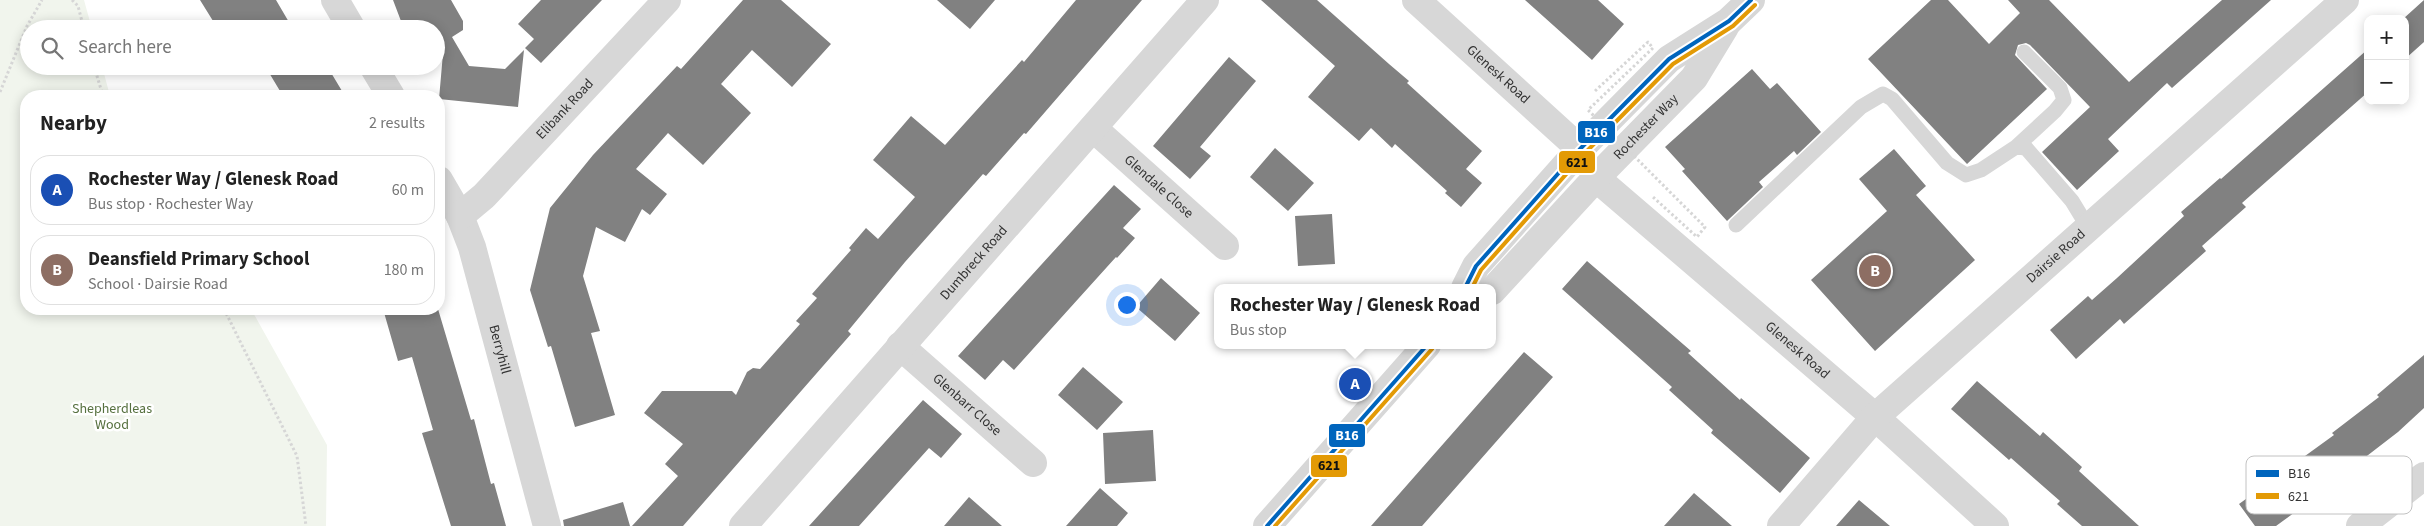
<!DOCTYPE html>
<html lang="en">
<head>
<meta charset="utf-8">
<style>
	body { margin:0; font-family:"Source Sans 3",sans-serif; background:#f6f6f6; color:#222 }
	.controls { position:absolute; right:15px; top:15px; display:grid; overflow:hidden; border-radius:10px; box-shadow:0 2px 12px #0003 }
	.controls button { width:45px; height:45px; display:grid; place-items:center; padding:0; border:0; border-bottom:1px solid #e0e0e0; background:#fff; color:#222; font:25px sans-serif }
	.you { position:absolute; left:1126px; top:304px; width:18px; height:18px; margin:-12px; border:4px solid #fff; border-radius:50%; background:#1a73e8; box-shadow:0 0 0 8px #1a73e833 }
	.badge { display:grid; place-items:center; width:32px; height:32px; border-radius:50%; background:#7a7a7a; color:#fff; font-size:16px; font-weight:700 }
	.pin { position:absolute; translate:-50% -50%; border:2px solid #fff; box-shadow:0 1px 5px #0006 }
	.popup { position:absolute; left:1214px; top:284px; width:282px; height:65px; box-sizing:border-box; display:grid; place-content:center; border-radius:10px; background:#fff; filter:drop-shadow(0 1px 4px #0005); font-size:16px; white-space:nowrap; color:#767676 }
	.popup b { font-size:19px; color:#222 }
	.popup::after { content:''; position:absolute; left:50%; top:100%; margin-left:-10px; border:10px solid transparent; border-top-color:#fff }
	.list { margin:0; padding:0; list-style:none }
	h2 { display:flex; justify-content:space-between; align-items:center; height:65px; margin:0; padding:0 20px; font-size:21px }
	h2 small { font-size:16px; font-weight:400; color:#767676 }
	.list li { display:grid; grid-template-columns:32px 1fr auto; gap:15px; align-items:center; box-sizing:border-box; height:70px; margin:0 10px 10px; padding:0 10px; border:1px solid #e0e0e0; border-radius:20px }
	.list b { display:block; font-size:19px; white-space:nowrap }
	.list p { margin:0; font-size:16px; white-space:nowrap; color:#767676 }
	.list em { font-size:16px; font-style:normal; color:#767676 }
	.icon { flex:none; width:28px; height:28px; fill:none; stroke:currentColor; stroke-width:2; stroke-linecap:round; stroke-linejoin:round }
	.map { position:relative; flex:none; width:2424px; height:526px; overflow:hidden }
	.search { position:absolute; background:#fff; box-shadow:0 2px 12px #0003; left:20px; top:20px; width:425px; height:55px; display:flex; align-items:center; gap:12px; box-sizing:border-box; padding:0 18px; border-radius:28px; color:#767676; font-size:19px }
	.panel { position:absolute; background:#fff; box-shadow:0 2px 12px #0003; left:20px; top:90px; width:425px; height:225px; border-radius:20px }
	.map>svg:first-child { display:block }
	.green { fill:#f1f5ed }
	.building { fill:#818181 }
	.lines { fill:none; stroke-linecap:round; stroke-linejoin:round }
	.path { stroke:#d6d6d6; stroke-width:3; stroke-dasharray:2.5 2.5; stroke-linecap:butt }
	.service { stroke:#d7d7d7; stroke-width:15 }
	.minor { stroke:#d7d7d7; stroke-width:28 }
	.tertiary { stroke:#d7d7d7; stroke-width:28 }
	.path-bridge { stroke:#d6d6d6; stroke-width:3; stroke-dasharray:2.5 2.5; stroke-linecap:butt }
	.bus-1-casing { stroke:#fff; stroke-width:8 }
	.bus-2-casing { stroke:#fff; stroke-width:8 }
	.bus-1 { stroke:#0065bd; stroke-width:4 }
	.bus-2 { stroke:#e39a05; stroke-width:4 }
	.labels { text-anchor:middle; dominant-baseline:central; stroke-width:5; stroke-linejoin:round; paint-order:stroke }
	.street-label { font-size:14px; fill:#333; stroke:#fff }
	.park-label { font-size:14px; fill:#56703f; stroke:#fff }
	.key { fill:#fff; stroke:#c2c2c2; stroke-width:1 }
	.key-label { font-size:14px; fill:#333 }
	.line-badge { stroke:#fff; stroke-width:2 }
	.badge-label { font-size:14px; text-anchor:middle; font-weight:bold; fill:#fff }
	.pale-badge-label { font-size:14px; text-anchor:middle; font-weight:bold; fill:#111 }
</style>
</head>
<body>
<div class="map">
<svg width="2424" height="526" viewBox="0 0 2424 526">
	<rect width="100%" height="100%" fill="#fff"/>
	<path class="green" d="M0,0h84l8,29h-63v37h73l8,30h-84v213h225l76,136 -1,81h-326z"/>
	<path class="building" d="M200,0h76l17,29h-75z
		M393,0h58l12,21v9l-11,7 17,29 36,3 19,-19 -6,57 -79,-8 5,-57 -8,4v-17h-32z
		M541,0h61l-61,63 -16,-15 9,-9 -16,-15z
		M743,0h38l50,44 -39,43 -40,-37 -31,34 30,29 -48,52 -35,-32 -32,36 31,25 -17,21 -8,-6 -17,33 -29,-15 -13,49 17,55 -9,2 24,82 -40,12 -24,-81 -3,1 -18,-57 20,-82 43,-53 84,-89 4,3z
		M937,0h58l-25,29z
		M1076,0h66l-116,134 -2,-1 -38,43 -3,-2 -78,88 -57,69 3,3 -168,192h-51l46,-50 -13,-12 18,-20 -39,-31 18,-22h70l4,4 11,-23 6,-4 7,1 40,-45 -4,-3 21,-23 -5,-4 39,-44 -2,-2 17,-20 12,11 37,-42 -42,-37 38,-44 34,29 77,-85 2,2z
		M1261,0h56l72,64 20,17 -2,2 75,68 -16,18 16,14 -21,24 -16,-14 2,-2 -52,-47 -3,4 -21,-20 -12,13 -51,-44 27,-31z
		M1525,0h73l26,24 -32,36z
		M1931,0h17l41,44 31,-31 -12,-13h41l80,82 93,-82h49l-99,88 -5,-5 -59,56 11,12 -42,39 -35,-38 48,-45 -60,-62 -4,-2 -8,2 -3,10 32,34 -80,75 -99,-105z
		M2424,0v42l-19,17v-40h-2z
		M2368,49v43l-126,111 4,4 -44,39 4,5 -82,73 -4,-5 -44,40 -26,-29 38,-34 4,4 25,-22 67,-62 -3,-4 39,-34 1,1z
		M1229,57l27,24 -56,66 11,9 -21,23 -37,-33z
		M265,66h62l18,30h-62z
		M1752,69l18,20 7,-6 44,49 -24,23 -3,-4 -35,31 4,5 -36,34 -45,-50 3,-2 -20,-22z
		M1275,148l39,35 -26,28 -38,-34z
		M1894,149l32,37 -10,9 59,65 -100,91 -64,-71 76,-69 -28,-32z
		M1114,185l27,24 -18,19 12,10 -18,20 -1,-1 -102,113 -11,-10 -18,20 -27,-24z
		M1332,214l3,50 -37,2 -3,-50z
		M1587,261l104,90 -3,2 52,47 1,-2 69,60 -30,35 -69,-60 2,-3 -44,-40 3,-3 -110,-98z
		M1161,278l39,35 -25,28 -39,-34z
		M383,309h55l33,111 3,-1 17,65 3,-1 12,43h-55l-29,-93 11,-3 -21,-73 -14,4z
		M1524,352l29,25 -131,149h-51z
		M2424,355v53l-26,24 -48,37 1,2 -75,55h-21l-16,-22 95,-69 -2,-2 47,-36 -2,-2z
		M1083,367l40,35 -26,28 -39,-35z
		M1977,381l63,55 3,-4 39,35 -3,4 60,55h-57l-25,-22 3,-3 -24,-21 -25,-22 -2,2 -58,-51z
		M923,400l39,34 -21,24 -12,-10 -70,78h-50z
		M1153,430l3,51 -51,3 -2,-51z
		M1100,488l28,25 -11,13h-51z
		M1694,493l38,33h-68z
		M969,497l33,29h-58z
		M1859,500l31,26h-54z
		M623,502l7,24h-66l-1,-6z"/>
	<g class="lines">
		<path class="path" d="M72,0l6,6 6,23
			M94,66l9,30
			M0,92l27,-66 15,-26
			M224,309l73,147 9,70"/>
		<path class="service" d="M2016,147l39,-36 9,-11 -4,-12 -36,-36
			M1736,225l125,-118 22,-13 9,5 55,64 19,12 15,-5 35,-23 10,1 46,53 17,28"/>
		<g class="minor">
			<path d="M335,0l17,29"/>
			<path id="s1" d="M1416,0l164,149"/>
			<path d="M373,66l18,30"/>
			<path id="s2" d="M1093,128l132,118"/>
			<path id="s3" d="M1596,178l279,239 120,109"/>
			<path id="s4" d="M439,180l21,36 12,31 75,279"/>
			<path id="s5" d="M460,216l24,-20 183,-196"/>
			<path id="s6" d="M900,346l133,117"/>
			<path id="s7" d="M743,526l462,-526"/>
			<path id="s8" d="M1781,526l94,-109 470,-417"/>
			<path d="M2360,526l64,-50"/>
		</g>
		<g class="tertiary">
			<path d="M1465,288l11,-22 104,-117 89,-90 60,-38 22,-21"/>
			<path id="s9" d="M1492,291l104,-113 98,-100 31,-51"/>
			<path d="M1267,526l160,-181"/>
		</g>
		<path class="path-bridge" d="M1595,91l53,-49 5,6 -65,62 117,117 -8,10 -44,-40"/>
		<defs>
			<path id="bus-1" d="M1465,288l11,-22 104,-117 89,-90 60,-38 22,-21
				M1267,526l160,-181"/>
			<path id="bus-2" d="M1472,288l9,-18 104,-117 88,-89 60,-38 22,-21
				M1275,526l157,-177"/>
		</defs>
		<use href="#bus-1" class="bus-1-casing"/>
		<use href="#bus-2" class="bus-2-casing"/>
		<use href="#bus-1" class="bus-1"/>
		<use href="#bus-2" class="bus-2"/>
	</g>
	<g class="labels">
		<g class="street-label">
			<text stroke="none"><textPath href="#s1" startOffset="111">Glenesk Road</textPath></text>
			<text stroke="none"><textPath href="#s5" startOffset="150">Elibank Road</textPath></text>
			<text stroke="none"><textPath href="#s9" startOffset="225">Rochester Way</textPath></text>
			<text stroke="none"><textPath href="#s2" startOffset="88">Glendale Close</textPath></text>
			<text stroke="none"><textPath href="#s8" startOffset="386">Dairsie Road</textPath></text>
			<text stroke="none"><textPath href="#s7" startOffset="350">Dumbreck Road</textPath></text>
			<text stroke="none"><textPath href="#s4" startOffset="181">Berryhill</textPath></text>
			<text stroke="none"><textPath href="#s3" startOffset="265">Glenesk Road</textPath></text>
			<text stroke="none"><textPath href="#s6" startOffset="89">Glenbarr Close</textPath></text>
		</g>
		<g class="park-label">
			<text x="112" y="409">Shepherdleas<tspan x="112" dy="16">Wood</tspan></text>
		</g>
	</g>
	<rect x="2246" y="456" width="166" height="58" rx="8" class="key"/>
	<rect x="2256" y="470" width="23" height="7" fill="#0065bd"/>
	<rect x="2256" y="493" width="23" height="6" fill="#e39a05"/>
	<g class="key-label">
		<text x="2288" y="478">B16</text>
		<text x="2288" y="501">621</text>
	</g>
	<g class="line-badge">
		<rect x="1577" y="120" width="39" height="24" rx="5" fill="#0065bd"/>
		<rect x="1558" y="150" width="38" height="24" rx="5" fill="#e39a05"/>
		<rect x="1328" y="423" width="38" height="25" rx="5" fill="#0065bd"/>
		<rect x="1310" y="454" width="38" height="24" rx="5" fill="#e39a05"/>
	</g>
	<g class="badge-label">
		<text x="1596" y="137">B16</text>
		<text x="1347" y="440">B16</text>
	</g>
	<g class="pale-badge-label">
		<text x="1577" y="167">621</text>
		<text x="1329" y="470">621</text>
	</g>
</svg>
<div class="controls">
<button>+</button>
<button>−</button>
</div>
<div class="you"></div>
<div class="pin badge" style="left:1355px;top:384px;background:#1a4fb4">A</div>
<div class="popup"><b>Rochester Way / Glenesk Road</b>Bus stop</div>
<div class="pin badge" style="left:1875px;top:271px;background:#8d6e63">B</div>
<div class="search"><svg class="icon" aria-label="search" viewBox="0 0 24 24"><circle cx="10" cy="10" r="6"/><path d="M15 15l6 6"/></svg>Search here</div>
<section class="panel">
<h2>Nearby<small>2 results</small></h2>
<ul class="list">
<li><span class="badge" style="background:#1a4fb4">A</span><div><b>Rochester Way / Glenesk Road</b><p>Bus stop · Rochester Way</p></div><em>60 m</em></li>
<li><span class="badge" style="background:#8d6e63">B</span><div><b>Deansfield Primary School</b><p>School · Dairsie Road</p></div><em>180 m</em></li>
</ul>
</section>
</div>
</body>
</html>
